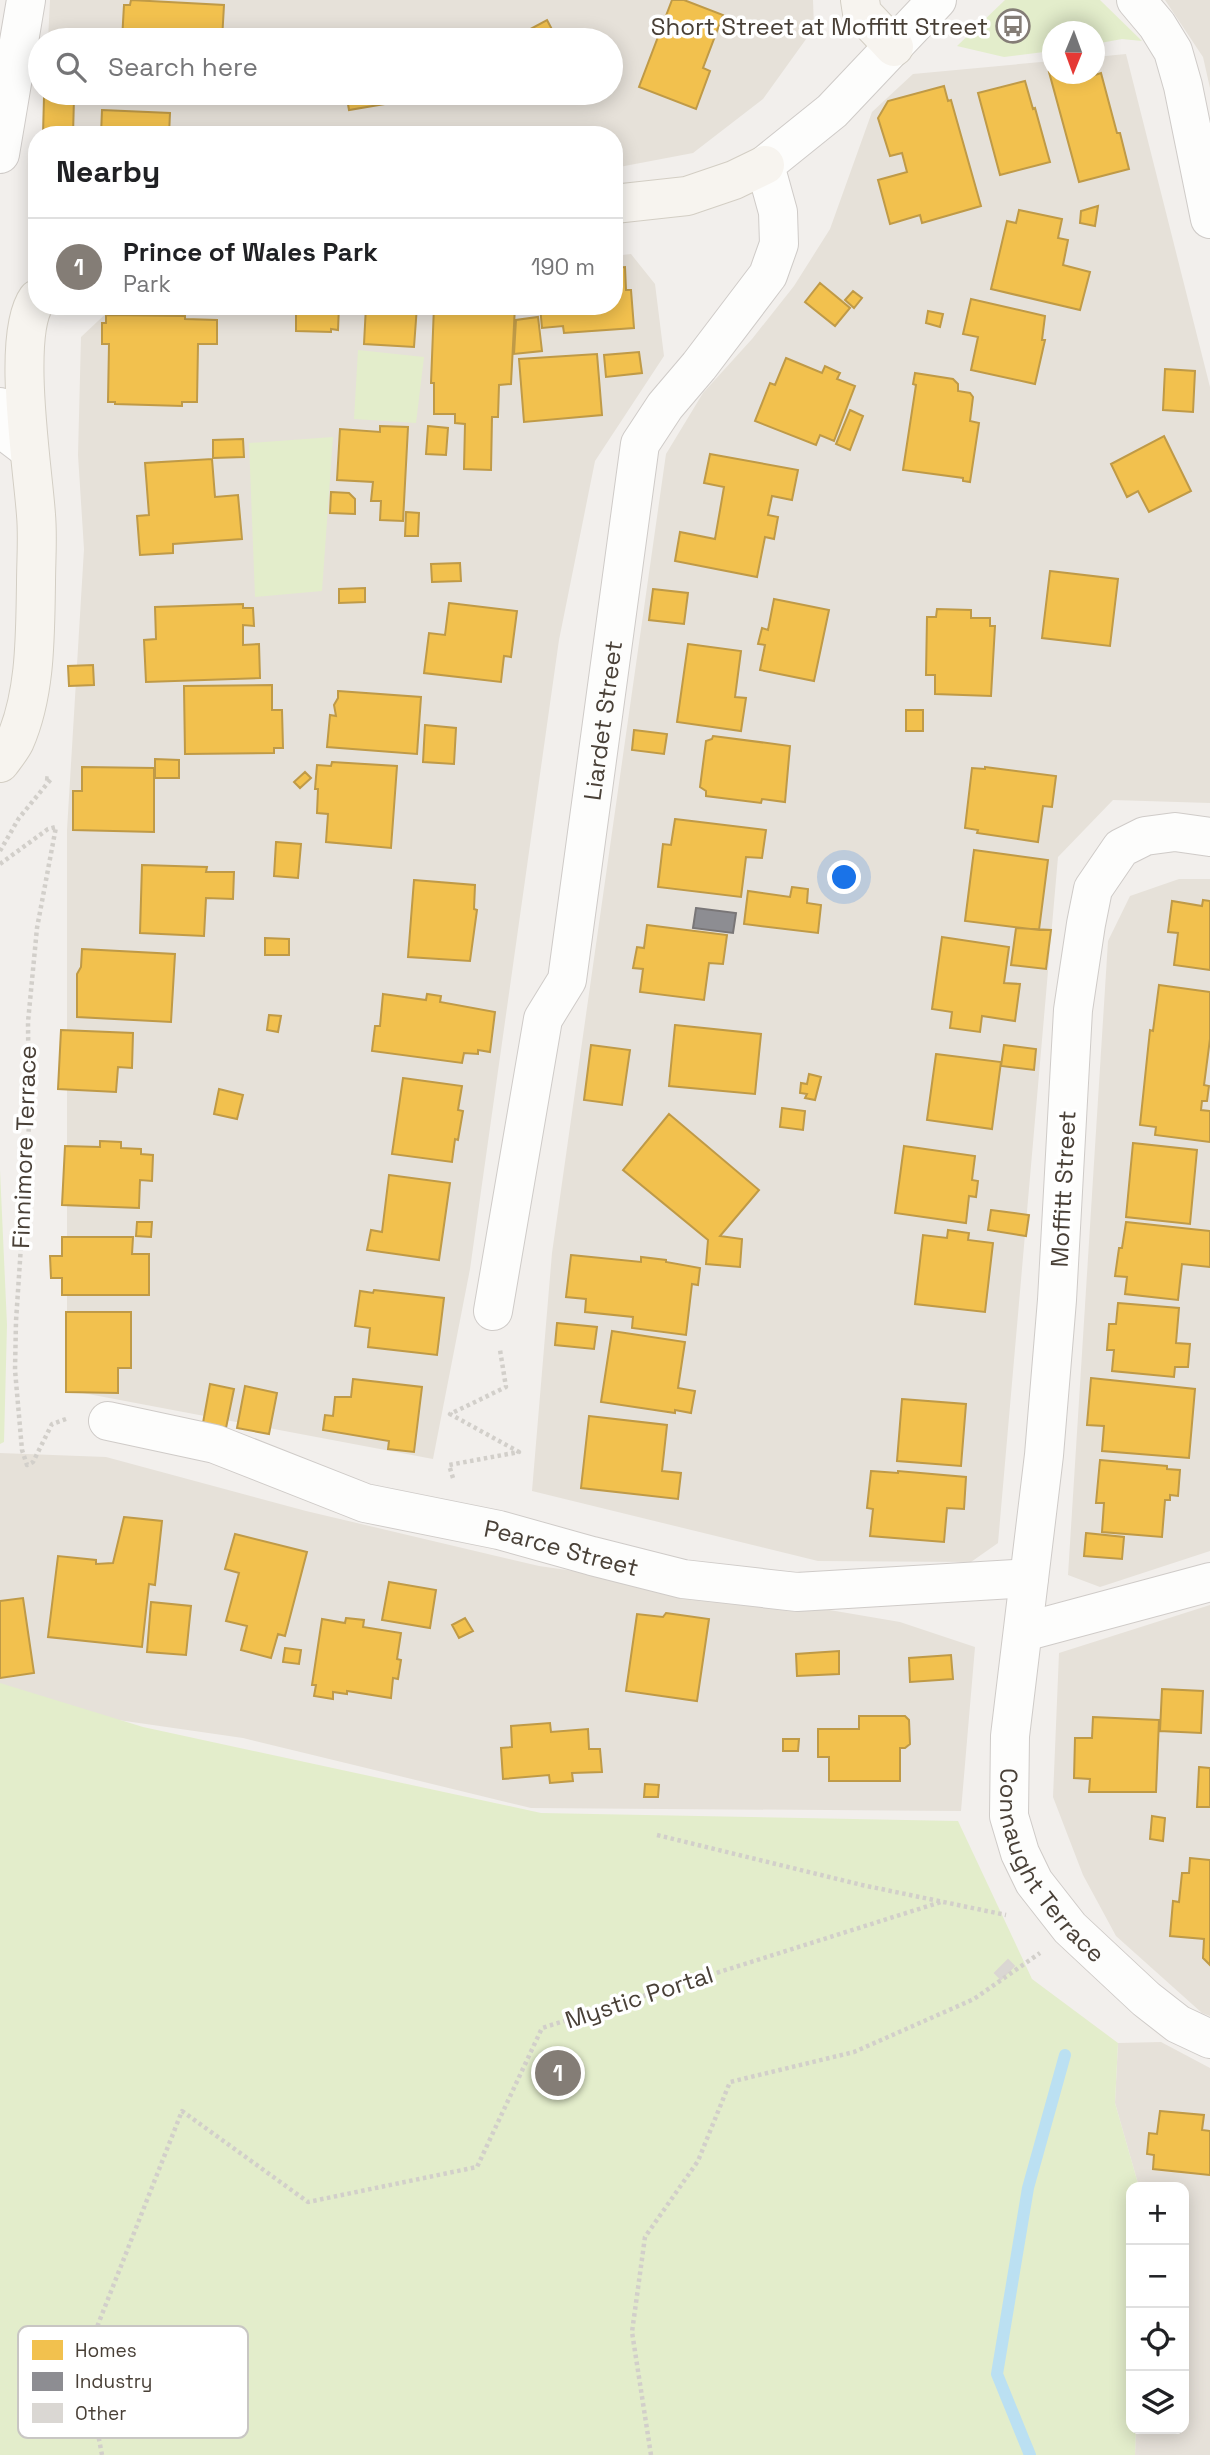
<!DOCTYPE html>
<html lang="en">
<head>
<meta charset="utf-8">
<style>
	body { margin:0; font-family:"Space Grotesk",sans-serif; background:#f6f6f6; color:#202124 }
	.controls { position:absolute; right:21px; bottom:21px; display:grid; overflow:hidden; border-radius:14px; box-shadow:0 4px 18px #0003 }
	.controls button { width:63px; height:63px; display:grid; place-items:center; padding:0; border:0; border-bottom:2px solid #e0e0e0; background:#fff; color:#202124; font:35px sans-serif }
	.compass { position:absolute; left:1042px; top:21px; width:63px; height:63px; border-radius:50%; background:#fff; box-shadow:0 4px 18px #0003; rotate:181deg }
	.you { position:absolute; left:845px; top:878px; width:24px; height:24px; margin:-18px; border:5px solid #fff; border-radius:50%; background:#1a73e8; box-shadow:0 0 0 10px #1a73e833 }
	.badge { display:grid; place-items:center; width:46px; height:46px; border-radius:50%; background:#847d76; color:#fff; font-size:23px; font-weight:700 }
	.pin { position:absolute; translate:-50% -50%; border:4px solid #fff; box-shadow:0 2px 7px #0006 }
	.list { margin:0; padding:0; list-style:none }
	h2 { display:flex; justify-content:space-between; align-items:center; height:91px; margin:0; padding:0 28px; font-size:30px }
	h2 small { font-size:23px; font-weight:400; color:#757577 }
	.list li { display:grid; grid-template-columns:46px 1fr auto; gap:21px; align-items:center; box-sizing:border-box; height:98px; padding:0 28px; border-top:2px solid #e0e0e0 }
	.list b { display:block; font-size:26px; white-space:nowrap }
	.list p { margin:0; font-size:23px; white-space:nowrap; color:#757577 }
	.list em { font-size:23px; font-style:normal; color:#757577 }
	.icon { flex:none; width:38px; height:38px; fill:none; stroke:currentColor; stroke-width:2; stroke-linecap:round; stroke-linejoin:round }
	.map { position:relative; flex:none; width:1210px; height:2455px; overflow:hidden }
	.search { position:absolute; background:#fff; box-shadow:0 4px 18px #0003; left:28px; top:28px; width:595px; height:77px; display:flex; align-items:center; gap:18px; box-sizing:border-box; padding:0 24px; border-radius:38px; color:#757577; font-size:26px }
	.panel { position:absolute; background:#fff; box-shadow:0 4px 18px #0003; left:28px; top:126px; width:595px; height:189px; border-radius:28px }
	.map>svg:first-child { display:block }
	.residential { fill:#e6e1d9 }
	.green { fill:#e3edcb }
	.homes { fill:#f2c14e; stroke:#bf9a47; stroke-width:2 }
	.industry { fill:#8d8d92; stroke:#797677; stroke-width:2 }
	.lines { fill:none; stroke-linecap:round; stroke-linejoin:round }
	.stream { stroke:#bbe0f2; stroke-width:12 }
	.building { fill:#dad7d3; stroke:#dbd6d2; stroke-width:2 }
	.street-casing { stroke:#cfcbc8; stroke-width:40 }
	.secondary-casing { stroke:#d3cec4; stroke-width:40 }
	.path { stroke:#d2cfca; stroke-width:4.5; stroke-dasharray:3.5 3.5; stroke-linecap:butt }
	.street { stroke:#fdfdfc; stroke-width:38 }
	.secondary { stroke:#f7f4ef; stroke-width:38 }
	.labels { text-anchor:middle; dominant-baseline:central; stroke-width:7; stroke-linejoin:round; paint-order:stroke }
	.poi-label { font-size:24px; fill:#494037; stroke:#fff; text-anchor:end }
	.street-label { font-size:24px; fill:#494037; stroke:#fff }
	.key { fill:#fff; stroke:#c8c6c3; stroke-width:2 }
	.key-label { font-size:19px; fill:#494037 }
</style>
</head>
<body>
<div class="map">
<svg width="1210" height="2455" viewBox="0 0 1210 2455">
	<rect width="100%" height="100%" fill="#f2efec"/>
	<path class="residential" d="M50,0h763l1,28 -51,71 -70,54 -79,15v-33h-569l2,-42h564v-53h-563z
		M1165,0h45v88l-7,-31z
		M1126,54l84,333v416l-97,-3 -55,57 -60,686 -27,19 -153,-1 -286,-70 20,-238 114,-799 37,-61 49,-54 42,-53 36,-57 42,-117 41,-38 139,-13v13h42l1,-17z
		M631,254l24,30 9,72 -69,105 -36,179 -89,629 -37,190 -366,-69v-560l17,-281 -6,-94 3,-118 33,-31h500v-50z
		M1179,879h31v672l-110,36 -32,-12 40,-634 22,-45z
		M0,1453l106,4 200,54 233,55 197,28 164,28 75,25 -14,164 -430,-3 -288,-70 -243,-35z
		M1210,1605v411l-8,-3 -86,-77 -33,-61 -30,-78 6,-144z
		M1161,2042l49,26v387h-75l1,-26h48v-242h-45l-24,-84 3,-60z"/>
	<path class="green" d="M1005,0h95l42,41 -20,-2 -27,5 -1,-12h-42v19l-48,6 -47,-11z
		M358,350l66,7 -8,66 -62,-4z
		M333,437l-11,154 -67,6 -6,-154z
		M0,1170l7,155 -3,117 -4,2z
		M0,1683l143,44 398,86 417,8 74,158 86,64 -3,60 24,84h-8v242h5l-1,26h-1135z"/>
	<path class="homes" d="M131,0l93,5 -2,35h-100l2,-35h6z
		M672,0h12l39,15 -20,53 7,3 -14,38 -57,-22z
		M547,20l10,19 8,-4 2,5h-57z
		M1049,72l39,2 1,3 12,-4 16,60h3l9,36 -50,13z
		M1025,81l8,28 2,-1 15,54 -50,13 -22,-82z
		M944,86l4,15 3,-1 30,106 -59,17 -2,-8 -30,9 -12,-44 29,-8 -5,-19 -12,3 -12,-38 10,-17z
		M346,93h91l1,2 -89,15z
		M44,97l30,1 -1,37h-30z
		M102,110l68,3 -1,22h-68z
		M273,128l-1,7h-27v-4z
		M1098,206l-3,20 -15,-3 1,-12z
		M1019,210l43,9 -4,19 10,2 -5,25 27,7 -10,38 -89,-21 16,-68 9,2z
		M625,267l1,23h5l3,38 -70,5 -1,-7 -21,2 -2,-22h74v-38z
		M820,283l30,25 -15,18 -30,-24z
		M853,291l9,7 -8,10 -9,-8z
		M971,299l74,17 -3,24h3l-10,44 -64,-14 7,-33 -15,-3z
		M296,306h43l-1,24 -7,-1v3l-35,-1z
		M366,306h51l-3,41 -50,-3z
		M434,306h81l-4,78 -12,1 -1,32h-6l-1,53 -27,-1 1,-45 -10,-1v-9h-21v-31h-3z
		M928,311l15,3 -3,13 -14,-4z
		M106,315l79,1v3l32,1v24h-19l-1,58h-15v4l-67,-2v-2h-7l1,-58h-7v-21h4z
		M538,317l4,34 -28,3 2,-34z
		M639,352l3,21 -36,4 -2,-22z
		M597,354l5,61 -78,7 -5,-63z
		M786,358l36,15 3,-7 15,7 -3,6 18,7 -21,55 -14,-6 -4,10 -61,-24 15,-38 5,2z
		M1165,369l30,2 -2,41 -30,-2z
		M915,373l38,6 5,5v7l12,2 3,4 -3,24 9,2 -9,59 -7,-1v-3l-60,-8 13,-85 -3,-1z
		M850,410l13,6 -13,34 -14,-6z
		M380,426l28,1 -5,94 -23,-1 1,-19h-10l2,-19 -36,-2 3,-51 40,3z
		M428,426l20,2 -2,27 -20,-1z
		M1164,436l27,55 -42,21 -11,-21 -11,6 -16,-33z
		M243,439l1,18 -31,1v-18z
		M710,454l88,16 -6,30 -20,-4 -4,19 10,2 -4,22 -9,-2 -8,40 -82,-16 5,-29 35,7 9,-52 -20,-4z
		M212,459l3,38 23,-2 4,44 -69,5v9l-33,2 -3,-39 12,-1 -4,-52z
		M331,492l18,1 6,6v15l-25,-1z
		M406,512l13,1 -1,23h-13z
		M460,563l1,18 -29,1 -1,-18z
		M1050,571l68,8 -8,67 -68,-8z
		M365,588v14l-26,1v-14z
		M653,589l35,4 -4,31 -35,-4z
		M774,599l55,11 -15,71 -54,-11 5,-25 -7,-1 4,-16 6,2z
		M449,603l68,8 -6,46 -7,-1 -3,26 -77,-9 5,-40 16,2z
		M243,604v4h10l1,18 -11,-1v20l16,-1 1,34 -114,4 -2,-42 12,-1 -1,-32z
		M937,609l34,1v8h19v8h5l-4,70 -56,-2v-19h-9l1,-58h9z
		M688,644l53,7 -6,46 11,1 -5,33 -64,-9z
		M93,665l1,20 -25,1 -1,-20z
		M272,685v25h10l1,38h-9v5l-89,1 -1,-68z
		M338,691l83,6 -4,57 -90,-7 3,-32 6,1 -2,-11 4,-7z
		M906,710h17v21h-17z
		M425,725l31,3 -2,36 -31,-2z
		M634,730l33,4 -3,20 -32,-4z
		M713,736l77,10 -5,56 -23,-3 -1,4 -55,-7v-5l-6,-4 6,-46 6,-2z
		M155,759l24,1v18h-24z
		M332,762l65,4 -6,82 -65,-6 2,-28 -11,-1 1,-24h-3l2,-24 14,1z
		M82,767l72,1v64l-81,-2v-39h9z
		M985,767l71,9 -4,31 -9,-1 -5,36 -61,-9 1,-3 -13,-2 7,-60 13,1z
		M305,772l6,6 -11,10 -6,-6z
		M675,819l91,11 -4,28 -16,-1 -5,40 -83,-10 5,-43 8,1z
		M276,842l25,2 -3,34 -24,-2z
		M974,850l74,10 -9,70 -74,-9z
		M142,865l65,2 -1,5h28l-1,27 -27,-1 -2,38 -64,-3z
		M414,880l61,5 -1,24 3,1 -7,51 -62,-4z
		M792,887l16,2 -1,14 14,2 -3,28 -74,-9 4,-33 42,6z
		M1203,900l7,1v69l-36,-5 4,-32 -10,-1 4,-31 30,5z
		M647,925l80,10 -4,29 -14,-1 -5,37 -64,-8 3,-23 -10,-1 4,-21 7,1z
		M1016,928l35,2 -5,39 -35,-4z
		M942,937l67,10 -5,36 16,1 -5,37 -33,-5 -2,16 -30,-4 2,-16 -20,-3z
		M265,938l24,1v16h-24z
		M82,949l93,5 -4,68 -94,-5v-43l4,-7z
		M1159,985l51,7v47l-6,46 5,1 -2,15h-5l-1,9 9,1v31l-55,-7 1,-8 -16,-2 10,-95 3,1z
		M383,994l43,6 1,-6 14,2 -1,6 55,10 -5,40 -12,-2v4l-14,-1 -2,10 -90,-12 3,-25h5z
		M269,1015l12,1 -3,16 -11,-2z
		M675,1025l86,9 -6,60 -86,-8z
		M61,1030l72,3 -1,35 -14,-1 -2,25 -58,-3z
		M591,1045l39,5 -8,55 -38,-5z
		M1004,1045l32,4 -2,21 -33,-4z
		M936,1054l65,8 -9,67 -65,-9z
		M809,1074l12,3 -6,23 -10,-2 2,-4 -7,-1 1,-10 6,1z
		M403,1078l59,8 -4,24 5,1 -5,29 -3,-1 -3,23 -60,-8z
		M219,1089l24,6 -6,24 -23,-5z
		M782,1108l23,3 -2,19 -23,-3z
		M669,1114l90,76 -39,46 22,3 -2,28 -34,-3 2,-24 -85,-70z
		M100,1141l21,1v6l20,1v5l12,1 -1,26 -12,-1 -1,28 -77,-3 3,-59 35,1z
		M1133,1143l64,7 -7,74 -64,-7z
		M904,1146l71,10 -3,24 6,1 -2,16 -7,-1 -3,27 -71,-10z
		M389,1175l61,8 -11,77 -72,-10 4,-20 11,2z
		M991,1210l38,5 -3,21 -38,-6z
		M137,1222h15l-1,15 -15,-1z
		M1126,1222l84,9v36l-28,-3 -4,36 -53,-6 2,-17 -12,-1 4,-28h3z
		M948,1230l21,3 -1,7 25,3 -8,69 -70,-8 8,-69 24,3z
		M62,1237h71l-1,17h17v41h-87v-17h-11l-1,-22h12z
		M571,1255l70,7v-5l25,3v2l34,6 -2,17 -6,-1 -6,51 -54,-7 1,-11 -48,-5 1,-13 -20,-2z
		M374,1290l70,8 -7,57 -69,-8 2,-19 -15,-2 5,-35 13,2z
		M1118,1303l61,5 -3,35 14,1 -2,23h-13l-1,10 -62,-6 2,-21h-7l2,-26h7z
		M66,1312h65v56h-13v25l-52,-1z
		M557,1323l40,4 -3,22 -39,-4z
		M612,1331l73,11 -7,46 17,3 -4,22 -16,-3v3l-74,-11z
		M1091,1378l104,11 -6,69 -87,-7 2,-25 -17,-1z
		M353,1379l69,8 -8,65 -26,-3 1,-8 -66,-11 2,-15 8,1 2,-19h16z
		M210,1384l24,5 -8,39 -23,-5z
		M245,1386l32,7 -8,41 -32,-6z
		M902,1399l64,5 -5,62 -64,-5z
		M589,1416l78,9 -5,46 19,2 -3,26 -97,-11z
		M1100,1460l67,6v3l13,1 -2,26 -8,-1v5h-5l-3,37 -60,-5 2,-29h-8z
		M871,1471l27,2v-2l68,6 -2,32 -17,-1 -3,34 -74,-6 3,-27 -6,-1z
		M124,1517l38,4 -7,64 -6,-1 -7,63 -94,-10 10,-81 38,4v4l17,-1z
		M1086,1533l38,4 -2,22 -38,-3z
		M235,1534l72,18 -22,84 -7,-2 -7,24 -30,-8 6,-24 -21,-5 13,-48 -14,-4z
		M389,1582l47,8 -6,38 -48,-8z
		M23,1598l11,75 -34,5v-77z
		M151,1602l40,4 -5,49 -39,-3z
		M666,1613l43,6 -12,82 -71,-10 11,-77 26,3z
		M346,1618l18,2 -1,7 38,6 -4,26 4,1 -3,19 -5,-1 -2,20 -44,-7v3l-14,-2v7l-19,-3 2,-11h-4l10,-66 23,4z
		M465,1618l8,13 -14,7 -7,-13z
		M285,1648l16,2 -2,14 -16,-2z
		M839,1651v23l-42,2 -1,-22z
		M951,1655l2,24 -43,3 -1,-24z
		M1162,1689l41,2 -2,42 -41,-2z
		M859,1716h46l4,4 1,24 -5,4h-5v33h-71v-24h-11v-28h41z
		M1093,1717l66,3 -3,72h-67l1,-13 -16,-1 1,-40h17z
		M550,1723l1,9 37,-3 1,20h11l2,23 -30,1 1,8 -23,2 -1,-8 -46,4 -2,-31 11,-1 -1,-21z
		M783,1739h16l-1,12h-15z
		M1199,1767l11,1v39h-13z
		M645,1784l14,1 -1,12h-14z
		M1152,1816l13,2 -2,23 -13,-2z
		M1190,1858l20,2v105l-7,-7 1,-19 -34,-3 3,-35 6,1 3,-29h7z
		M1160,2111l44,4 -2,15 8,1v44l-57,-6 1,-14 -7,-1 2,-21 8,1z"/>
	<path class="industry" d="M696,908l40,5 -3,20 -40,-5z"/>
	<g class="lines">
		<path class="stream" d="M1030,2455l-33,-81 31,-186 37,-133"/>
	</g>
	<path class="building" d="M1008,1960l6,6 -13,13 -6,-6z"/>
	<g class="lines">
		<defs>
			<g id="street">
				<path d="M1136,0l21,25 16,26 10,35 27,133"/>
				<path d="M0,154l26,-154"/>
				<path d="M0,407l6,25 22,17"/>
				<path id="s1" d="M1210,837l-35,-5 -30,4 -24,12 -28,41 -7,35 -13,86 -16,290 -13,155 -34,281 -1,80 11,37 14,29 36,46 76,71 32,25 32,15"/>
				<path id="s2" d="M493,1311l50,-292 24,-39 73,-536 25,-38 34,-40 69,-91 11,-31 -1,-32 -13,-47 67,-54 105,-111"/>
				<path id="s3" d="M108,1421l107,23 150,59 134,27 93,26 91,23 114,13 232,-14"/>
				<path d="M1024,1632l186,-50"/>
			</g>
			<path id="secondary" d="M860,0l2,13 32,34
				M614,204l73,-8 47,-16 31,-15
				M0,763c5,-7 11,-14 15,-22 21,-48 20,-106 21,-157 0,-23 2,-47 0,-69 -3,-46 -25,-180 1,-216"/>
		</defs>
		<use href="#street" class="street-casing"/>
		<use href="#secondary" class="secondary-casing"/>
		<path class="path" d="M0,851l19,-33 32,-39 -9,-1
			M0,864l48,-35 8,-2 -19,101 -9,94 1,103 -13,196 -1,49 7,80 5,15 6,-3 19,-38 14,-5
			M453,1478l-4,-13 70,-13 -69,-38 56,-27 -6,-37
			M657,1835l205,50 144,30
			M102,2455l-18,-95 98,-249 126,91 169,-35 65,-139 399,-126
			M651,2455l-19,-123 13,-95 53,-76 32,-79 124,-30 120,-53 66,-46"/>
		<use href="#street" class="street"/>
		<use href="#secondary" class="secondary"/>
	</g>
	<defs>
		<symbol id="bus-ring" viewBox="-11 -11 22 22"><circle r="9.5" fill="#fff" stroke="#847d76" stroke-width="1.5"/><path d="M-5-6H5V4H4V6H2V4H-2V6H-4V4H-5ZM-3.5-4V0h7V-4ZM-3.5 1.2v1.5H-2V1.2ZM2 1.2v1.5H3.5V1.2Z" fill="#847d76"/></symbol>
	</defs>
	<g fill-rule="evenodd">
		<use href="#bus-ring" x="994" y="7" width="38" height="38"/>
	</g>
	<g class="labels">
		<g class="poi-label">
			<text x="988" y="26">Short Street at Moffitt Street</text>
		</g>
		<g class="street-label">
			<text stroke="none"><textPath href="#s2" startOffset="604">Liardet Street</textPath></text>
			<text transform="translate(24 1147) rotate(-88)">Finnimore Terrace</text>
			<text transform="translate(1063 1189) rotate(-87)">Moffitt Street</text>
			<text stroke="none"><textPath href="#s3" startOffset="472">Pearce Street</textPath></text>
			<text stroke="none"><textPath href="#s1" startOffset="1136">Connaught Terrace</textPath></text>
			<text transform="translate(639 1997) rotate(-18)">Mystic Portal</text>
		</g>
	</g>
	<rect x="18" y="2326" width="230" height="112" rx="10" class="key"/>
	<rect x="32" y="2340" width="31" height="20" fill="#f2c14e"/>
	<rect x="32" y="2372" width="31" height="19" fill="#8d8d92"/>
	<rect x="32" y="2403" width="31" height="20" fill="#dad7d3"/>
	<g class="key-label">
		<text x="75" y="2357">Homes</text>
		<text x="75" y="2388">Industry</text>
		<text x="75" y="2420">Other</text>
	</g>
</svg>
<div class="controls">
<button>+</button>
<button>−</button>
<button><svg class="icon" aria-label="locate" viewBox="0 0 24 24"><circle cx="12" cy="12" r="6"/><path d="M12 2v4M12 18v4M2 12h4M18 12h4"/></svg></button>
<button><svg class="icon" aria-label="layers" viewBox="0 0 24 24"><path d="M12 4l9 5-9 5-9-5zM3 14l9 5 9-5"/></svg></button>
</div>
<svg class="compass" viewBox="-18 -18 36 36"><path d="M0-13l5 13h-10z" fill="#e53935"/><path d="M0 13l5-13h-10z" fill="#757577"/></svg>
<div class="you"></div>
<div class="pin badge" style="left:558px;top:2073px">1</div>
<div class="search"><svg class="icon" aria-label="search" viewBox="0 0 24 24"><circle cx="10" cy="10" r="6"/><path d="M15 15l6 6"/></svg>Search here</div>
<section class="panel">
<h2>Nearby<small></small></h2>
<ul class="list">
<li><span class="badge">1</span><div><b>Prince of Wales Park</b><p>Park</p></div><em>190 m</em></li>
</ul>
</section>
</div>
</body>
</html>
